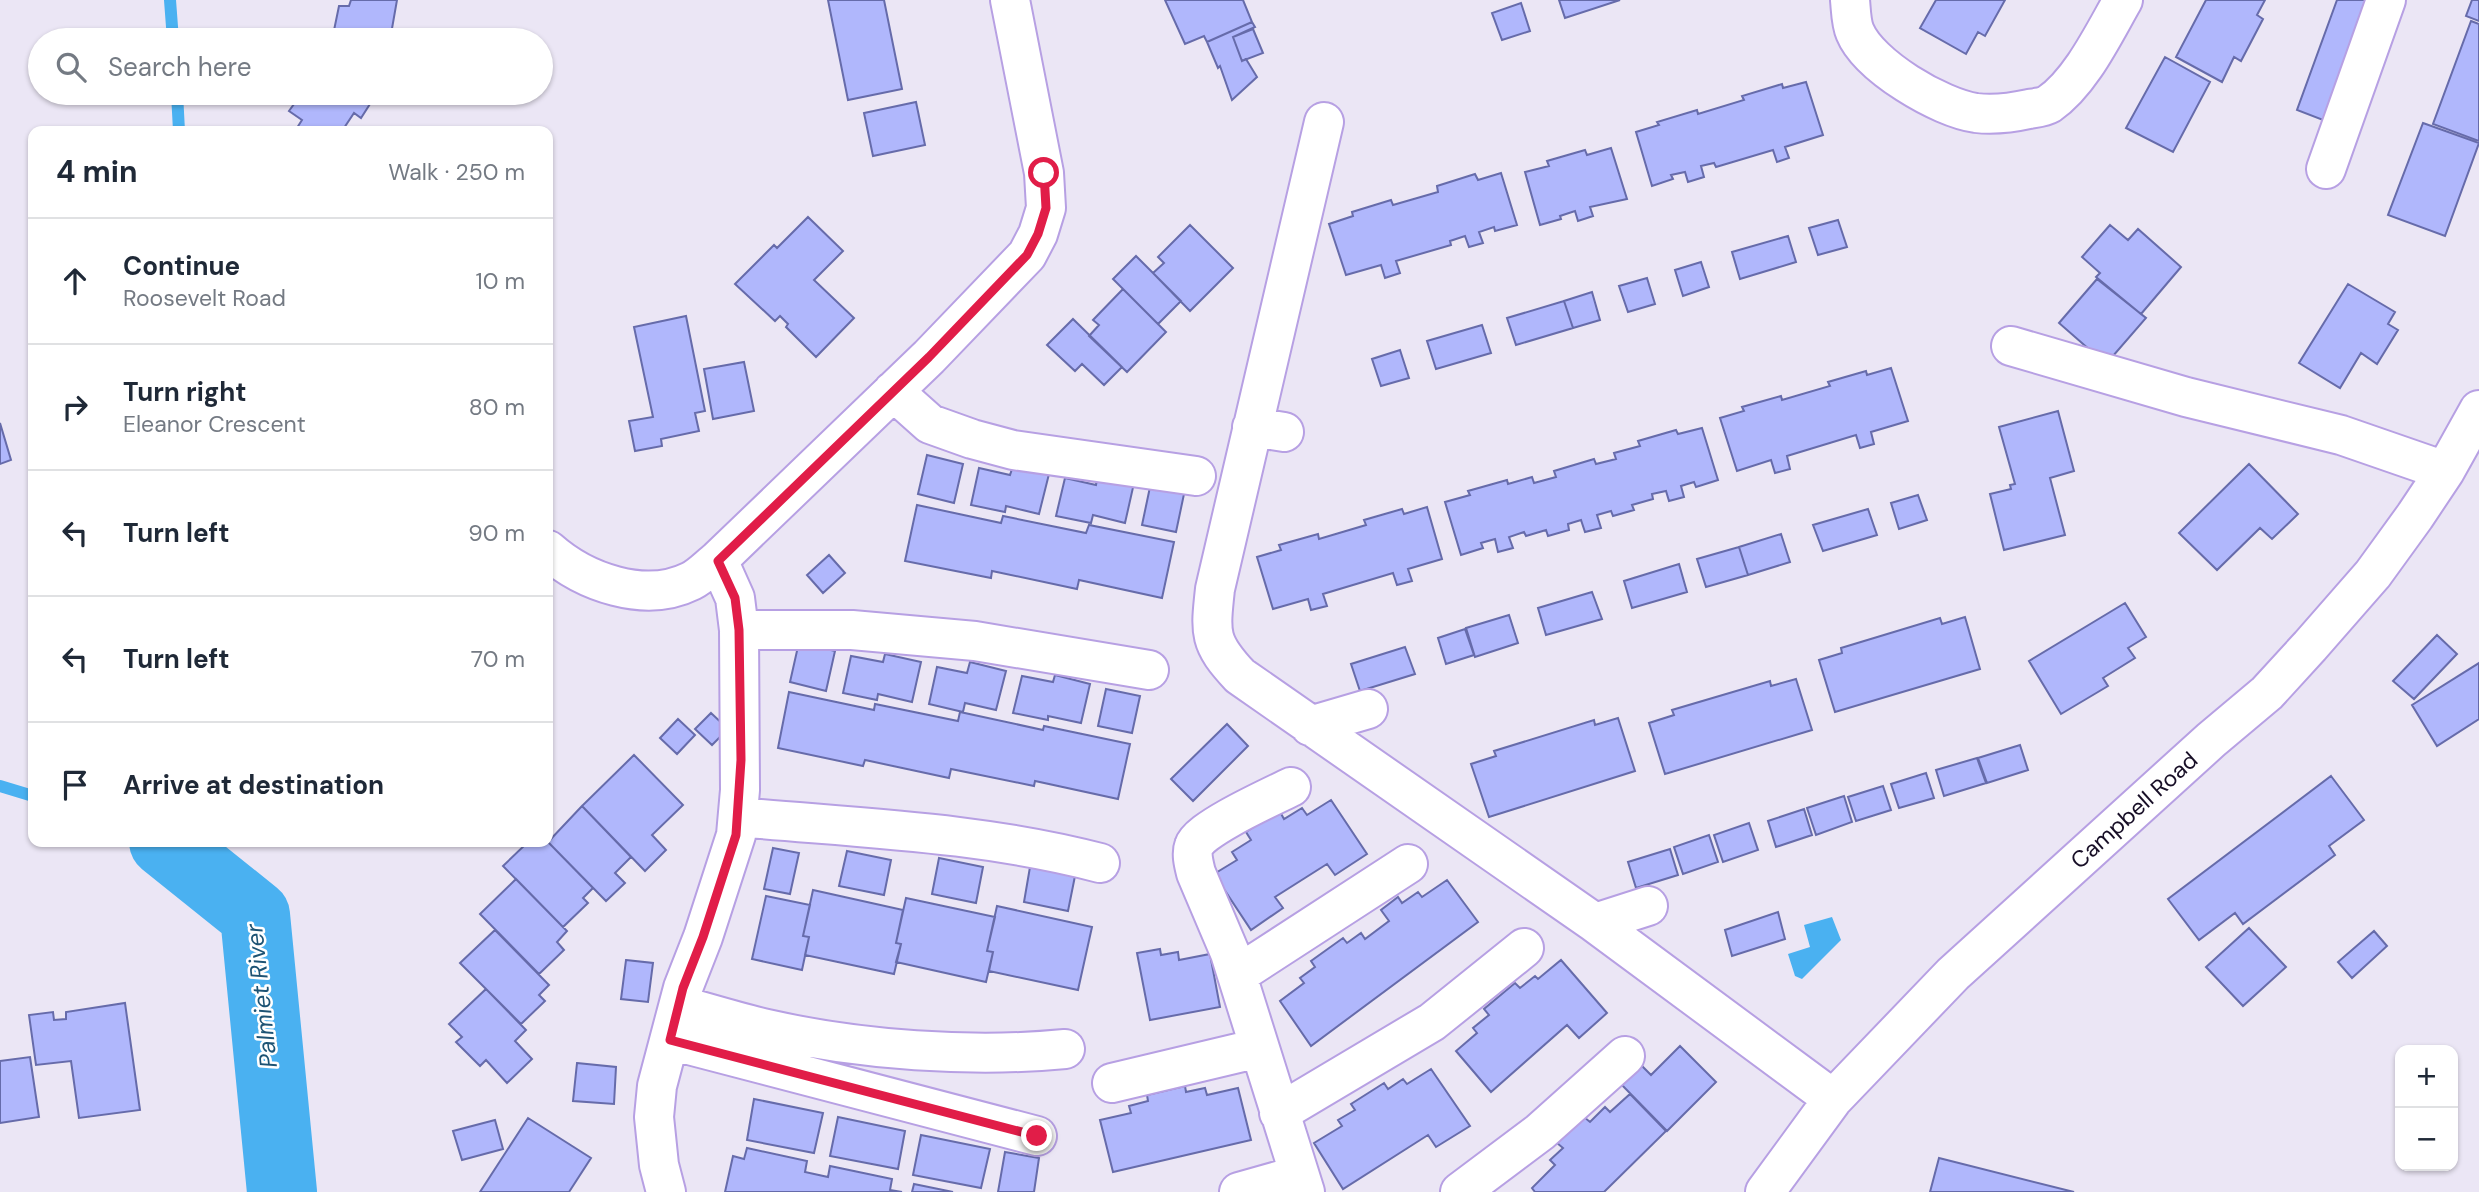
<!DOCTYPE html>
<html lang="en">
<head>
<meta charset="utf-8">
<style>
	body { margin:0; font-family:"DM Sans",sans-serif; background:#f2f2f3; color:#1f2937 }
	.controls { position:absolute; right:21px; bottom:21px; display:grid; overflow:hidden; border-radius:14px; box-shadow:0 2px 5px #0004 }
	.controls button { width:63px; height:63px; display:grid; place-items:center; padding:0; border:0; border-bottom:2px solid #e0e1e3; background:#fff; color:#1f2937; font:35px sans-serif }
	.stop { position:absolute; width:21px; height:21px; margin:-16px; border:5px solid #e11d48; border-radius:50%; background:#fff }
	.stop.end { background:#e11d48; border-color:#fff; box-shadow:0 2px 7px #0008 }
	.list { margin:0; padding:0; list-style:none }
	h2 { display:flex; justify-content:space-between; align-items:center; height:91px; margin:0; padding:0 28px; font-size:30px }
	h2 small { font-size:23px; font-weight:400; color:#747a83 }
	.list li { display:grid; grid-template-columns:46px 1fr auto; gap:21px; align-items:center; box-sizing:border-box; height:126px; padding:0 28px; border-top:2px solid #e0e1e3 }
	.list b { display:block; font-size:26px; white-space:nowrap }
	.list p { margin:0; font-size:23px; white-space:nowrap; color:#747a83 }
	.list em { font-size:23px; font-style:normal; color:#747a83 }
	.icon { flex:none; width:38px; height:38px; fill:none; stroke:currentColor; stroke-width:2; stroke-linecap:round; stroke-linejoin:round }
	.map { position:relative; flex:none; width:2479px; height:1192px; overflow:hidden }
	.search { position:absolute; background:#fff; box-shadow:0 2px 5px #0004; left:28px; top:28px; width:525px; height:77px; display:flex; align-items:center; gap:18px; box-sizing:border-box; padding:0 24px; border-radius:38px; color:#747a83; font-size:26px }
	.panel { position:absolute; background:#fff; box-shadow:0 2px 5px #0004; left:28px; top:126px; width:525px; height:721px; border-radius:14px }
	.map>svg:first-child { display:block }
	.water { fill:#4ab1f1 }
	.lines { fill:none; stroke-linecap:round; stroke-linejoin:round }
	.stream { stroke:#4ab1f1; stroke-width:12 }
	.river { stroke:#4ab1f1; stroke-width:70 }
	.building { fill:#b0b7fc; stroke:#666baa; stroke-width:2 }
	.minor-casing { stroke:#b7a0e3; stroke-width:42 }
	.minor { stroke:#fff; stroke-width:38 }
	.route { stroke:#e11d48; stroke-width:9 }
	.labels { text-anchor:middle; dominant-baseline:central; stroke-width:5; stroke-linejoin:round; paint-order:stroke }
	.street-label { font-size:23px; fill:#170e26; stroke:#fff }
	.water-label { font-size:24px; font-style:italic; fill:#1d5374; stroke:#fff }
</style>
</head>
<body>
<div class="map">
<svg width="2479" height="1192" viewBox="0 0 2479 1192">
	<rect width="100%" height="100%" fill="#ebe6f5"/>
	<path class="water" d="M1832,917l9,23 -39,39 -7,-3 -7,-22 22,-7 -6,-22z"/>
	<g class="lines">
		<path class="stream" d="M170,0l3,40
			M177,93l2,38
			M0,786l33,10"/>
		<path class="river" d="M164,842l91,73 27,277"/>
	</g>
	<path class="building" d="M351,0h46l-7,40h-58l7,-34h10z
		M828,0h56l18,89 -54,11z
		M1165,0h78l9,22 -45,20 -3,-6 -19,8z
		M1559,0h61l-55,18z
		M1936,0h69l-20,36 -7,-4 -12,22 -46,-26z
		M2206,0h59l-8,15 6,4 -22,42 -7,-4 -12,25 -46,-25z
		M2337,0h30l-44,120 -26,-10z
		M2472,0h7v21l-13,-5z
		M1521,3l9,28 -28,9 -10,-27z
		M2471,21l8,3v117l-46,-17z
		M1252,22l3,5 -22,10 9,24 4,-2 11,18 -25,23 -12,-34 -2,2 -11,-26z
		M1253,29l10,24 -21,8 -9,-24z
		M2165,57l45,25 -37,70 -47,-24z
		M1806,82l17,53 -38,12 4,11 -12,4 -4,-12 -57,17 -2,-4 -13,3 3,11 -16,5 -3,-10 -14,3 2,4 -21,7 -16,-54 23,-7 -2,-3 40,-12 1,4 46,-14 -2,-4 40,-12 1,4z
		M302,93h75l-16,25 -7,-5 -12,18h-47l7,-11 -13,-9z
		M916,102l9,43 -52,11 -9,-43z
		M2423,123l56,20 -34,93 -57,-21z
		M1611,148l16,51 -37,8 3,9 -15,5 -3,-10 -15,5 1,3 -21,6 -15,-53 24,-6 -2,-5 38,-11 2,5z
		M1501,173l16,52 -22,6 -1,-4 -15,5 4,11 -14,4 -4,-11 -15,5 1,4 -55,16 4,12 -15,5 -4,-13 -35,10 -17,-51 24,-8 -1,-4 39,-12 2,5 45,-13 -1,-6 38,-12 3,6z
		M808,217l35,34 -29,29 40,38 -38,39 -30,-30 2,-3 -8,-8 -5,5 -40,-37 39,-39 3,3z
		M1838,220l9,27 -29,8 -9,-27z
		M1190,225l43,43 -43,43 -37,-38 11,-10 -6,-6z
		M2110,225l18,15 10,-11 43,38 -40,47 -45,-37 4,-4 -18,-16z
		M1788,236l8,26 -56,17 -8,-27z
		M1136,256l45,45 -23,23 -45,-45z
		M1701,262l8,25 -26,9 -8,-26z
		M1647,278l8,26 -27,8 -9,-26z
		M2097,279l49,39 -40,46 -47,-41z
		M2348,284l47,28 -7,12 10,6 -21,34 -16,-11 -21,35 -41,-25z
		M1123,289l43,43 -39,40 -38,-36 10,-11 -6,-5z
		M1592,292l8,28 -27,8 -9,-27z
		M1564,301l9,27 -57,17 -9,-27z
		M686,316l19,95 -10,2 4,18 -38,8 1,7 -27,5 -6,-30 24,-4 -19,-90z
		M1073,319l49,48 -18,18 -22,-21 -7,7 -28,-26z
		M1482,325l9,28 -55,16 -9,-28z
		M1400,350l9,28 -28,8 -9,-27z
		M744,362l10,49 -41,8 -9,-50z
		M1891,368l17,53 -37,11 3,12 -14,4 -4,-13 -69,21 3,13 -15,4 -4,-13 -34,11 -17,-53 24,-7 -2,-4 39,-11 1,4 48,-14 -2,-4 38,-11 1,4z
		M2058,411l16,60 -24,7 15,57 -61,15 -14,-56 21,-5 -1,-4 5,-1 -16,-57z
		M0,423l11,37 -11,4z
		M1702,428l16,52 -22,7 -2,-5 -13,4 3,11 -15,4 -3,-10 -14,3 1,5 -21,6 2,5 -21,6 -2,-5 -14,4 4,13 -16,4 -4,-12 -13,4 1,6 -21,6 -2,-6 -20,6 -2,-4 -15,5 4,11 -15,4 -3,-13 -14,4 2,5 -22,7 -16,-53 25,-7 -2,-4 39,-11 1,4 24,-7 2,6 22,-6 -2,-6 40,-12 2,5 20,-5 -2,-6 26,-7 -2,-5 38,-11 2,4z
		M927,455l36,9 -9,39 -36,-9z
		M2249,464l49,50 -26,25 -12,-11 -43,42 -38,-37z
		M1013,466l36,8 -10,40 -33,-8 -1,6 -34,-7 8,-37 31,7z
		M1098,475l36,8 -9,40 -32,-8 -2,8 -35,-7 9,-38 31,7z
		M1150,487l34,7 -8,38 -34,-7z
		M1918,495l9,25 -28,9 -8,-26z
		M917,505l84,18 2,-7 83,17 3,-8 85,17 -12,56 -83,-18 -2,9 -85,-18 -1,7 -86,-17z
		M1427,507l15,52 -34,10 4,12 -15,4 -4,-12 -70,21 4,12 -16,4 -3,-11 -35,10 -16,-52 24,-7 -2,-5 39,-11 1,5 47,-14 -2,-5 38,-11 2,5z
		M1868,509l9,26 -54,16 -10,-26z
		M1781,534l9,28 -42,13 -9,-28z
		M1739,547l9,28 -42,12 -9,-28z
		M829,555l16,18 -22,20 -16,-18z
		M1679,564l8,28 -55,16 -8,-27z
		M1592,592l10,27 -56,16 -8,-27z
		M2125,603l21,34 -18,11 7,10 -32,20 5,8 -47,28 -32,-53z
		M1509,615l9,28 -43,14 -9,-29z
		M1965,617l15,52 -145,43 -16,-52 23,-7 -1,-5 99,-30 2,6z
		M1465,629l9,26 -28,9 -8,-26z
		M2437,635l20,19 -43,45 -21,-18z
		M799,642l36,9 -9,40 -36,-9z
		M1405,647l10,27 -55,17 -9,-27z
		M885,654l36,8 -9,40 -34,-8 -1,6 -34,-7 8,-37 32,6z
		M970,662l36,9 -10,39 -31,-7 -2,9 -34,-8 8,-37 30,6z
		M2479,663v56l-42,27 -25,-41z
		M1055,675l35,9 -9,39 -33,-7v4l-35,-7 9,-37 31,6z
		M1796,679l16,51 -147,44 -16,-51 25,-8 -2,-5 98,-29 1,5z
		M1106,689l34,7 -8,37 -34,-7z
		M789,692l85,18 1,-6 83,17 2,-9 83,18 1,-4 86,18 -12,55 -83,-18 -1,5 -83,-17 -2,9 -84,-18 -2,6 -85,-18z
		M711,713l17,16 -16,16 -17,-16z
		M1618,718l17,53 -146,46 -18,-53 25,-8 -2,-5 100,-31 1,5z
		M678,719l17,16 -18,19 -17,-16z
		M1227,724l21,22 -55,55 -22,-22z
		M2020,745l8,25 -41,13 -9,-25z
		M634,755l49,50 -31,30 14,15 -21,21 -63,-65z
		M1977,758l9,25 -42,13 -8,-26z
		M1926,773l8,25 -35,10 -8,-24z
		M2331,776l33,44 -35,26 6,9 -92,69 -8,-11 -36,27 -31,-41z
		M1883,786l8,24 -35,11 -8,-24z
		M1844,796l8,26 -36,13 -9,-27z
		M1331,800l36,54 -32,21 -8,-11 -52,33 8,11 -32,22 -37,-56 23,-14 -5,-8 19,-12 -5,-8 33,-22 5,9 18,-11 5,7z
		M582,806l49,51 -16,16 10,10 -19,18 -58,-59z
		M1804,809l8,26 -36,12 -8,-26z
		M1749,823l9,27 -35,12 -9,-27z
		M1709,835l9,27 -35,12 -9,-27z
		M528,842h20l45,46 -10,10 5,5 -25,24 -60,-61z
		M773,848l26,5 -9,41 -26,-5z
		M1670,849l8,26 -42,13 -8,-26z
		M847,851l44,9 -7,35 -45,-9z
		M939,858l44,9 -7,36 -44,-9z
		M1030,867l45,9 -7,35 -44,-9z
		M516,879l51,52 -10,11 7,8 -25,24 -59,-60z
		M1447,880l31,42 -167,124 -31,-45 24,-18 -4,-5 15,-11 -4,-6 32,-23 4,5 14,-10 4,6 24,-18 -8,-11 17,-13 4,6 16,-11 4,5z
		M813,890l90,20 -7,33 5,1 -7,30 -89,-19 4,-18 -6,-1z
		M766,896l44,9 -7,31 6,1 -7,33 -50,-11z
		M906,898l89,19 -8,34 6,1 -7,30 -90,-20 5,-18 -5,-1z
		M997,906l95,21 -14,63 -89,-19 4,-19 -6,-1z
		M1778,912l7,27 -53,17 -7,-26z
		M2249,928l37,39 -43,39 -37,-39z
		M495,930l54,55 -10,10 6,6 -24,23 -61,-61z
		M2374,931l13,15 -35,32 -14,-16z
		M1160,949l1,6 17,-3 1,8 31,-6 10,53 -70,13 -13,-67z
		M626,960l27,3 -5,39 -27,-3z
		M1561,960l46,53 -28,25 -12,-13 -76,67 -35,-41 21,-18 -4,-5 16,-13 -5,-6 31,-26 5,5 15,-12 3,3z
		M486,989l40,41 -11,11 17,18 -25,24 -21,-23 -6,6 -24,-24 6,-5 -13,-13z
		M125,1003l15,107 -61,8 -8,-57 -35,4 -7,-50 24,-3 1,8 12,-1v-7z
		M1680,1046l36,36 -49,49 -49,-50 20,-19 13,13z
		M30,1057l9,60 -39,6v-62z
		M577,1063l39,4 -2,37 -41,-3z
		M1431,1069l39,57 -34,21 -8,-12 -85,54 -29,-46 28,-17 -4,-6 17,-10 -4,-6 33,-21 4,6 15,-10 4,5z
		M1185,1086l1,6 19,-4 2,7 31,-7 13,52 -138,32 -13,-52 31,-7 -2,-7 19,-5 -1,-6z
		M1630,1094l36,37 -62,61h-69l-3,-4 23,-23 -5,-5 13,-12 -6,-5 27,-26 6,5 15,-15 5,5z
		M754,1099l69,14 -9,40 -67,-13z
		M838,1117l67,14 -7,38 -68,-13z
		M528,1118l63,40 -22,34h-89z
		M495,1120l8,29 -41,11 -9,-29z
		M921,1135l69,14 -9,39 -68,-13z
		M747,1148l60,13 -2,11 23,5 2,-11 62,13 -2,11 12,2h-177l8,-36 11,3z
		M1005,1152l34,6 -5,34h-36z
		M1939,1158l135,34h-144z
		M914,1184l39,8h-41z"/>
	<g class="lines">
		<defs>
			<path id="minor" d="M1850,0c1,10 1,23 5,32 14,34 85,76 121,81 18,2 35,0 53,-4 6,-1 15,-2 20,-5 32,-22 55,-71 74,-104
				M1324,122l-109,467c-5,45 -6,54 25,87l355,247 238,176
				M2326,169l60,-169
				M2011,346l175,51 155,38 104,36
				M893,391l37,33 42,15 41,11 183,26
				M1252,427l32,5
				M548,550c36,32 97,54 143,31 10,-5 18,-14 27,-21l211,-203 98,-102 11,-21 8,-26 -2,-35 -34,-173
				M739,630h113l123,11 174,29
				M1310,726l58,-17
				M1291,787c-18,9 -92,42 -97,59 -3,8 0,19 2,27l34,80 75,239
				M738,817c121,11 244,15 362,46
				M1595,923l53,-17
				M1237,975l171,-111
				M679,1005c29,8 58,17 88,24 92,21 205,29 298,20
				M670,1040l367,96
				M1112,1083l147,-35
				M1279,1113l153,-91 92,-74
				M666,1192l-7,-27 -5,-48 3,-31 26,-98 20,-51 33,-102 4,-45 -1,-160 -4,-32 -17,-38
				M1239,1192l60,-17
				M1460,1192l80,-60 85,-76
				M1765,1192l68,-93 120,-125 258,-234 56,-47 43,-47 63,-72 42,-58 30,-45 34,-61"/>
		</defs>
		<use href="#minor" class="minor-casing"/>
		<use href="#minor" class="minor"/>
	</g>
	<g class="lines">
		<path class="route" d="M1037,1136l-367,-96 13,-52 20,-51 33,-102 5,-75 -2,-130 -4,-32 -17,-37 211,-204 98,-102 11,-21 8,-26 -2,-35"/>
	</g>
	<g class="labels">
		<g class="street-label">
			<text transform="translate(2134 810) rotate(-42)">Campbell Road</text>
		</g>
		<g class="water-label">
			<text transform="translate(261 996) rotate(-96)">Palmiet River</text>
		</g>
	</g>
</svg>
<div class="controls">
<button>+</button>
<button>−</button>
</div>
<div class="stop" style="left:1044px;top:173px"></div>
<div class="stop end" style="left:1037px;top:1136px"></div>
<div class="search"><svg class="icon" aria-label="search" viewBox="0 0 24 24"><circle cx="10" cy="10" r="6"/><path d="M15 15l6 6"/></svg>Search here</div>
<section class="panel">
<h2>4 min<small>Walk · 250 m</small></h2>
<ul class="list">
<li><svg class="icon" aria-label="ahead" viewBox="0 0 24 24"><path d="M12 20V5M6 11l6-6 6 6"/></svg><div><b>Continue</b><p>Roosevelt Road</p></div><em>10 m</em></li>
<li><svg class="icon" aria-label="right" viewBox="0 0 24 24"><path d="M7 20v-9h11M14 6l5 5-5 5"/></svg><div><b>Turn right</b><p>Eleanor Crescent</p></div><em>80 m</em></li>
<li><svg class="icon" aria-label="left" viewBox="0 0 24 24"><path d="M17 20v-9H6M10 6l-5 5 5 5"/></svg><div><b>Turn left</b></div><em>90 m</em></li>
<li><svg class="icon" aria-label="left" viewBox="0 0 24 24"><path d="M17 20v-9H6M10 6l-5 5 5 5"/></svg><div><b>Turn left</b></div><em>70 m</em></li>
<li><svg class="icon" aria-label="arrive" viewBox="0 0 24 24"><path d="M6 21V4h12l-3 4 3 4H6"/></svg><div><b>Arrive at destination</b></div></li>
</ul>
</section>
</div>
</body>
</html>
